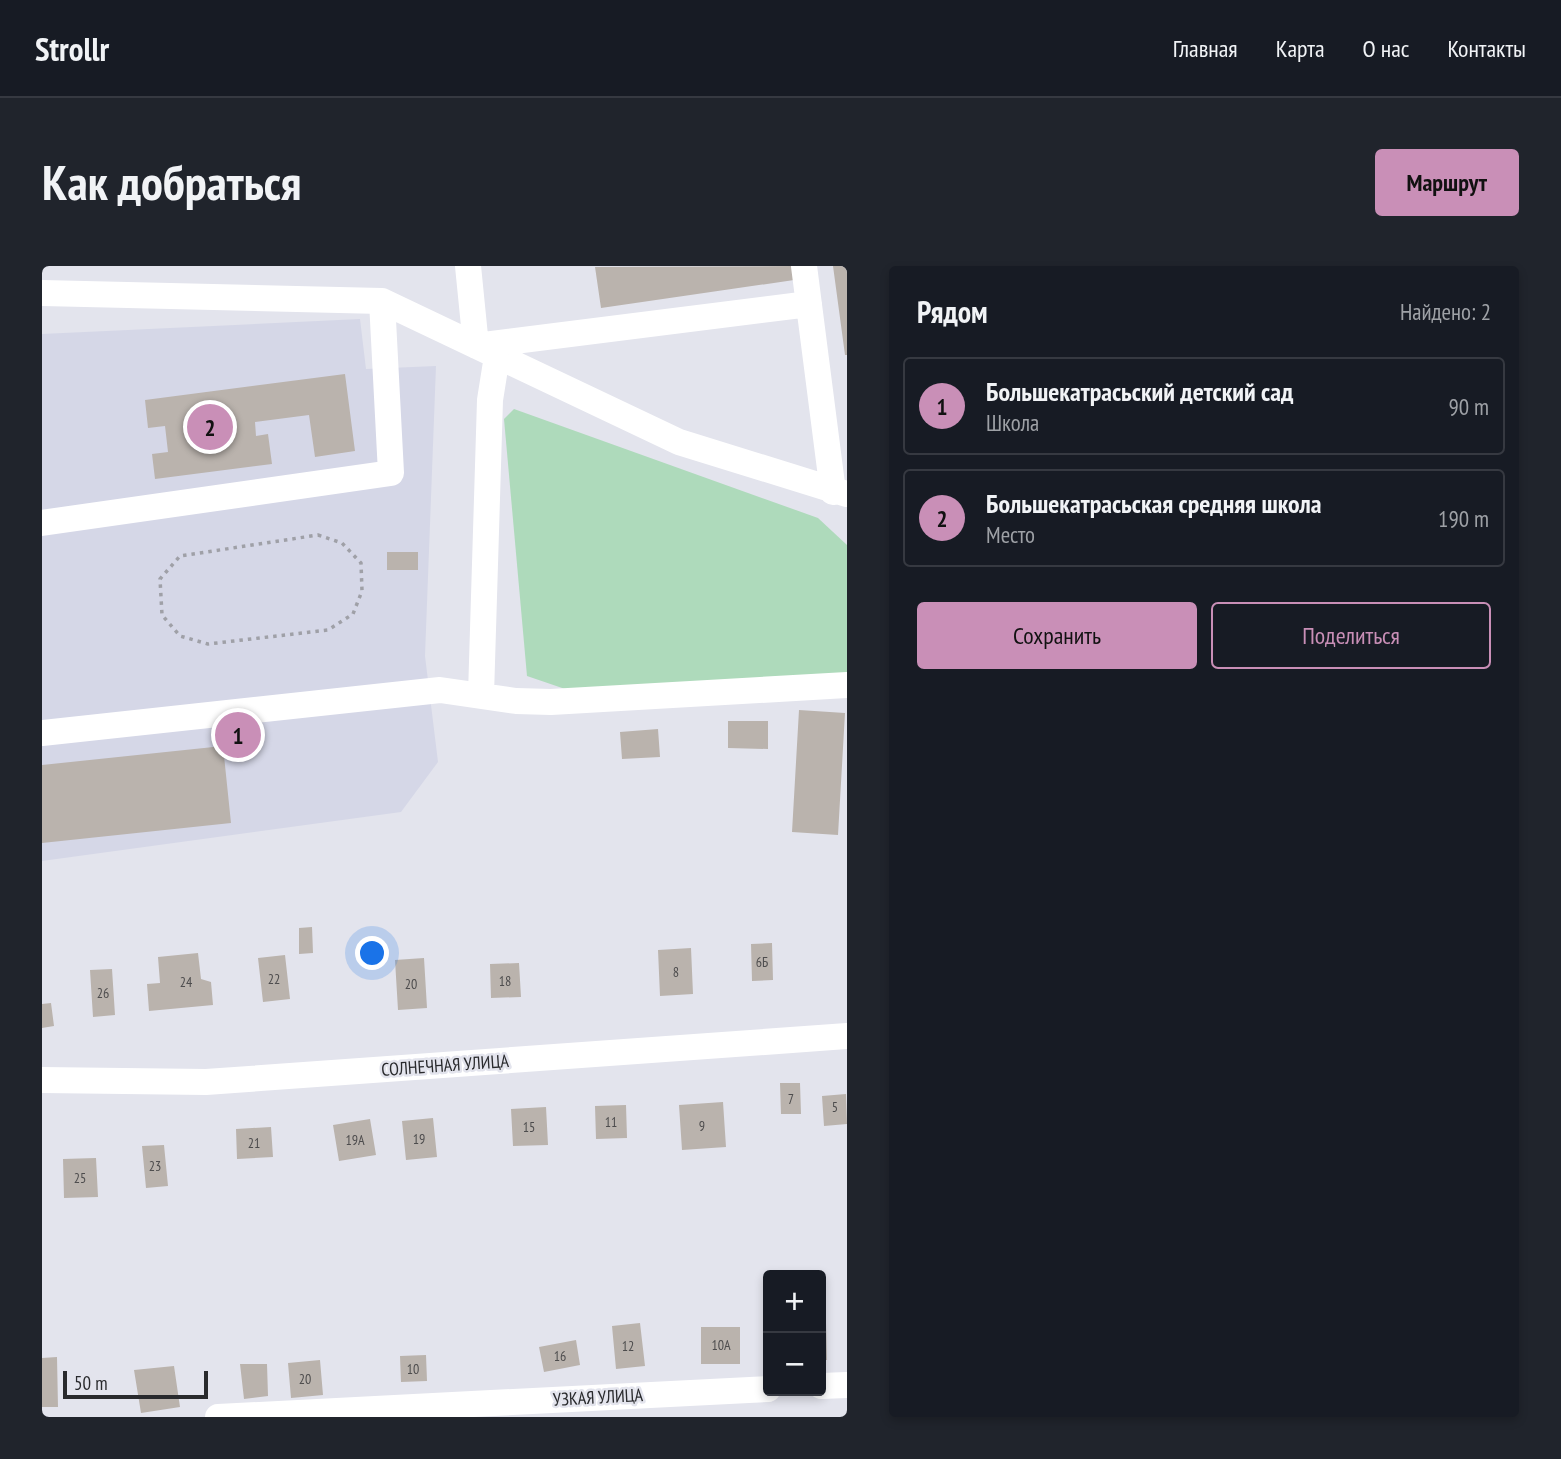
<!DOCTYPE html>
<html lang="ru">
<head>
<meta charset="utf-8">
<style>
	body { margin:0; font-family:"PT Sans Narrow",sans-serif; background:#20242c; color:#f1f3f6 }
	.controls { position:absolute; right:21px; bottom:21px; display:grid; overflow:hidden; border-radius:7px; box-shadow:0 4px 10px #0003 }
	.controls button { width:63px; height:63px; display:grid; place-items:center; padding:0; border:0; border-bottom:2px solid #363941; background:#171b24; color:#f1f3f6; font:35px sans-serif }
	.scale { position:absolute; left:21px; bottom:18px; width:145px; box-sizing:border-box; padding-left:7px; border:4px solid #292a2d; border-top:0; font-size:19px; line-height:24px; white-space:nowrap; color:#292a2d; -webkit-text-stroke:5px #e3e4ed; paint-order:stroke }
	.you { position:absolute; left:331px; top:688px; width:24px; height:24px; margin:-18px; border:5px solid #fff; border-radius:50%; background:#1a73e8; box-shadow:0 0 0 10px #1a73e833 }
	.badge { display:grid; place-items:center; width:46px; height:46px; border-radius:50%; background:#c98fb7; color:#111; font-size:23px; font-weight:700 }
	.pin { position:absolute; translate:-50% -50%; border:4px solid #fff; box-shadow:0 2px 7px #0006 }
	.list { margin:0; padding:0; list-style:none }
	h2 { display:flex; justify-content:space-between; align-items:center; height:91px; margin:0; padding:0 28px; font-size:30px }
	h2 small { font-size:23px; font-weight:400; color:#9ea1a6 }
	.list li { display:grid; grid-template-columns:46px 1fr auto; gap:21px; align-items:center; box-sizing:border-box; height:98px; margin:0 14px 14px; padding:0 14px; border:2px solid #363941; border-radius:7px }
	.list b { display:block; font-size:26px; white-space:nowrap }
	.list p { margin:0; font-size:23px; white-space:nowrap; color:#9ea1a6 }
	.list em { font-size:23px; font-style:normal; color:#9ea1a6 }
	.actions { display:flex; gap:14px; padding:21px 28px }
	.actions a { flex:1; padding:16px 0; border:2px solid #c98fb7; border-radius:7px; text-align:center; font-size:24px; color:#c98fb7 }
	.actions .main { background:#c98fb7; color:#111 }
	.map { position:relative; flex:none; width:805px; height:1151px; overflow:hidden; border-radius:7px }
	header { display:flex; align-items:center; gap:42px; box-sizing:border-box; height:98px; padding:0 35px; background:#171b24; border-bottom:2px solid #363941 }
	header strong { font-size:33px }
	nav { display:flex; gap:38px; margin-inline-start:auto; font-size:24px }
	.intro { display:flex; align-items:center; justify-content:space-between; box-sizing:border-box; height:168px; padding:0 42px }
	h1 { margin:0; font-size:49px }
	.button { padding:18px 32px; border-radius:7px; background:#c98fb7; color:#111; font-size:24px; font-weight:700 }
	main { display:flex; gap:42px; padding:0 42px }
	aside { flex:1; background:#171b24; border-radius:7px; box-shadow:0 4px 10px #0003 }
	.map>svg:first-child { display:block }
	.built { fill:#d5d7e7 }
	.green { fill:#aedabb }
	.building { fill:#bab3ad }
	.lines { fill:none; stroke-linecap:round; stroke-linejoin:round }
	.path { stroke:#9fa0a7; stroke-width:3.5; stroke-dasharray:3.5 5; stroke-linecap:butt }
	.minor { stroke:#fff; stroke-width:26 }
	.labels { text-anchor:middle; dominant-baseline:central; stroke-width:5; stroke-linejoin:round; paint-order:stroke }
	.number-label { font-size:14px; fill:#4d4c4d }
	.street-label { font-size:18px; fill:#292a2d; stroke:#e3e4ed }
</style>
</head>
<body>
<header>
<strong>Strollr</strong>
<nav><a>Главная</a><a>Карта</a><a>О нас</a><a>Контакты</a></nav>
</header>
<div class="intro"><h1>Как добраться</h1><a class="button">Маршрут</a></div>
<main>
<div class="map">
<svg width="805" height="1151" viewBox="0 0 805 1151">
	<rect width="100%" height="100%" fill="#e3e4ed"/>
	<path class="built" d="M318,53l6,50 70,-3 -11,290 13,106 -37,50 -359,49v-527z"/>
	<path class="green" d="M472,143l304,109 29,27v133l-276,13 -44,-15 -23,-257z"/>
	<path class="building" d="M750,0l2,14 -193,28 -6,-41z
		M791,0h14v89h-2z
		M303,108l10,77 -40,6 -6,-42 -54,7 1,14 12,-2 4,30 -117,15 -3,-25 16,-2 -3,-26 -17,2 -3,-28z
		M345,286h31v18h-31z
		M757,444l46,3 -7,122 -46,-3z
		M686,455h40v28l-40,-1z
		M616,463l2,28 -38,2 -2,-27z
		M181,480l8,77 -189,20v-78z
		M270,661l1,26 -14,1v-26z
		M730,677l1,37 -21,1 -1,-37z
		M649,682l2,46 -33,2 -2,-46z
		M156,687l3,26 10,3 2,23 -64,6 -2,-27 13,-1 -2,-26z
		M243,689l5,44 -27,3 -5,-44z
		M382,692l3,50 -29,2 -3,-50z
		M477,697l2,34 -30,1 -1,-34z
		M70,703l3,46 -22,2 -3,-47z
		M9,737l3,23 -12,2v-24z
		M738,817h20l1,31h-20z
		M804,828l1,30 -23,2 -2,-30z
		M681,836l3,45 -44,3 -3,-45z
		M584,839l1,33 -31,1 -1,-33z
		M504,841l2,38 -35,1 -2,-37z
		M391,852l4,39 -31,3 -4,-39z
		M328,853l6,36 -37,6 -6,-36z
		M229,861l2,30 -36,2 -1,-30z
		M122,879l4,41 -22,2 -4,-42z
		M54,892l2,39 -34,1 -1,-39z
		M598,1057l5,43 -29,3 -4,-43z
		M784,1057l1,37h-6v-36z
		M659,1061h39v37h-39z
		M534,1074l4,25 -36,7 -5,-25z
		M384,1089l1,26 -26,1 -1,-26z
		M15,1091l1,50h-16v-49z
		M278,1094l3,35 -32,3 -3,-35z
		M198,1098h27l1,32 -24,3z
		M132,1100l6,41 -39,6 -7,-43z"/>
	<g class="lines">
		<path class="path" d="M276,269l24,8 19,20 1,28 -9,23 -25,16 -120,14 -28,-8 -18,-21 -2,-36 20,-23z"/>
		<path class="minor" d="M426,0l8,80 333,-42
			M762,0l29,226
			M0,27l340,8 297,141 168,52
			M0,257l349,-50 -9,-172
			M439,429l9,-295 7,-44
			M0,467l398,-43 76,11 35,1 296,-17
			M0,814l164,2 641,-46
			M779,1120l26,-1
			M176,1151l550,-28"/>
	</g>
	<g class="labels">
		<g class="number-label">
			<text x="720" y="696">6Б</text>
			<text x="634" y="706">8</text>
			<text x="232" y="713">22</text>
			<text x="463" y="715">18</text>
			<text x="144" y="716">24</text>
			<text x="369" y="718">20</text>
			<text x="61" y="727">26</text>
			<text x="749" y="833">7</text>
			<text x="793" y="841">5</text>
			<text x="569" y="856">11</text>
			<text x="660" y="860">9</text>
			<text x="487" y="861">15</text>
			<text x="377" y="873">19</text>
			<text x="313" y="874">19А</text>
			<text x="212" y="877">21</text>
			<text x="113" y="900">23</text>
			<text x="38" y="912">25</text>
			<text x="679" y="1079">10А</text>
			<text x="586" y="1080">12</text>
			<text x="518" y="1090">16</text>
			<text x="371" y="1103">10</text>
			<text x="263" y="1113">20</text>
		</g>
		<g class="street-label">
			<text transform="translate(403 799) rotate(-4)">СОЛНЕЧНАЯ УЛИЦА</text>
			<text transform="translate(556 1131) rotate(-3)">УЗКАЯ УЛИЦА</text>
		</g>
	</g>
</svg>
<div class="controls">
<button>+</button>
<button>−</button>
</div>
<div class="scale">50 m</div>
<div class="you"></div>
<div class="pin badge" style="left:196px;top:469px">1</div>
<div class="pin badge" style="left:168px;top:161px">2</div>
</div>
<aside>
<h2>Рядом<small>Найдено: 2</small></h2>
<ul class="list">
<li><span class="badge">1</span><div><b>Большекатрасьский детский сад</b><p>Школа</p></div><em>90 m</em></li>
<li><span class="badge">2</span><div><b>Большекатрасьская средняя школа</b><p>Место</p></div><em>190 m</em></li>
</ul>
<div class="actions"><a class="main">Сохранить</a><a>Поделиться</a></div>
</aside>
</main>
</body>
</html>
